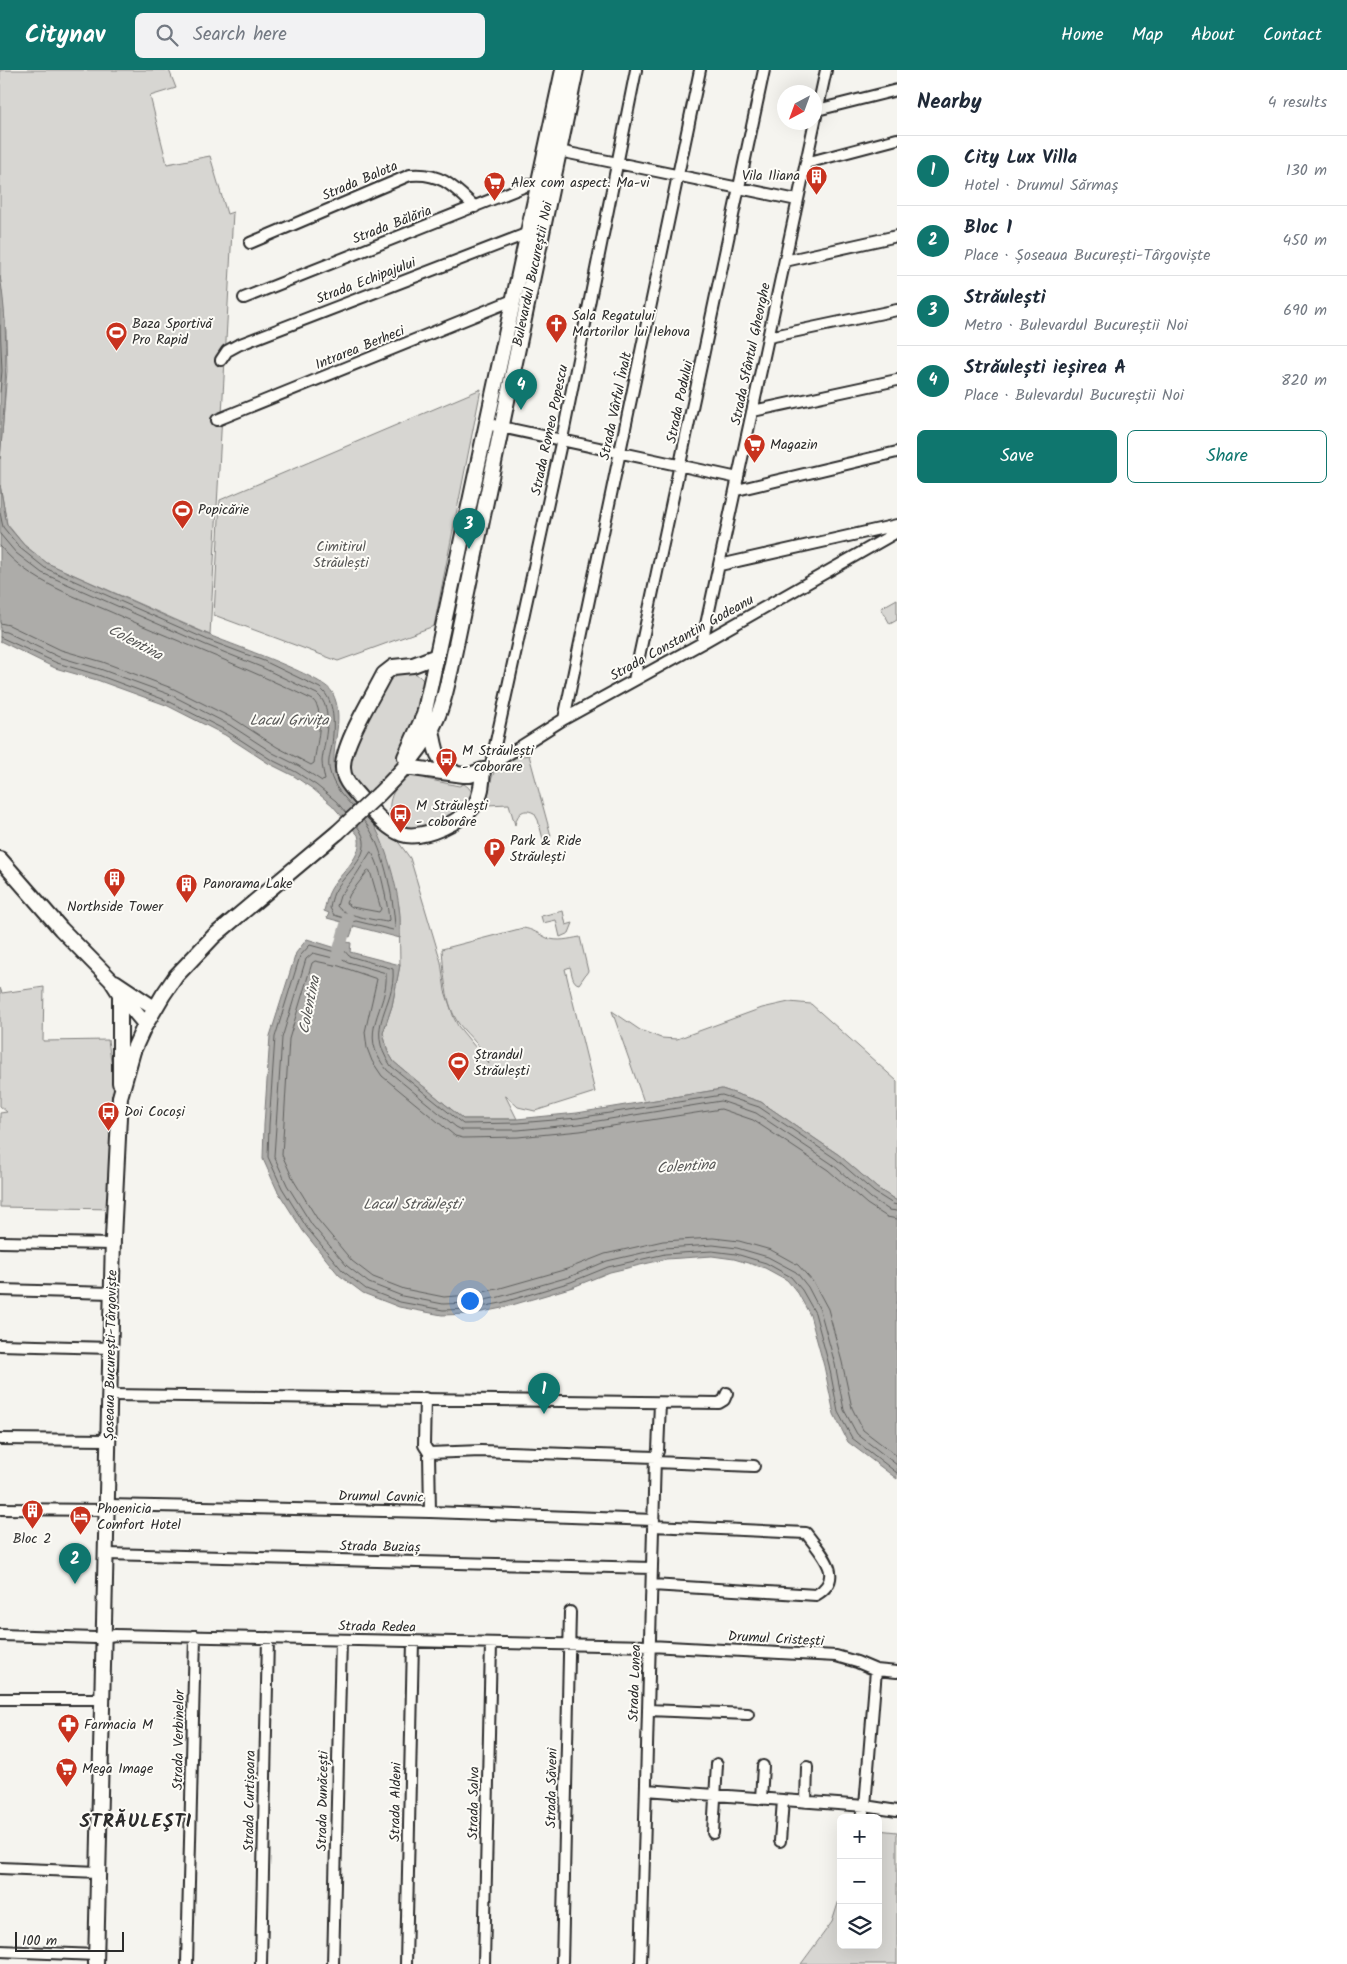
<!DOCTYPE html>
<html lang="en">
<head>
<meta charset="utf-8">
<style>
	body { margin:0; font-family:Kalam,sans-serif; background:#f2f2f3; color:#1f2937 }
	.controls { position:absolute; right:15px; bottom:15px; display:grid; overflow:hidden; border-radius:8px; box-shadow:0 5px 20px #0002 }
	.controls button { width:45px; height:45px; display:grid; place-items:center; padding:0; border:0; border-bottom:1px solid #e0e1e3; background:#fff; color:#1f2937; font:25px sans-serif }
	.compass { position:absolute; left:777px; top:15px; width:45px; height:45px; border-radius:50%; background:#fff; box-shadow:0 5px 20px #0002; rotate:221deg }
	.scale { position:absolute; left:15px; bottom:12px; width:109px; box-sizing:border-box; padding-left:5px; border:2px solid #2b2b2b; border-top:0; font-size:14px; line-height:18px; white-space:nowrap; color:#2b2b2b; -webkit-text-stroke:4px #fdfcf7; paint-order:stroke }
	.you { position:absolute; left:469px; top:1230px; width:18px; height:18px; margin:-12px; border:4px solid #fff; border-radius:50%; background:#1a73e8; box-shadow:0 0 0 8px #1a73e833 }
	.badge { display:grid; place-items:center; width:32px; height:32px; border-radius:50%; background:#0f766e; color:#fff; font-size:16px; font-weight:700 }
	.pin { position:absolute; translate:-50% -41px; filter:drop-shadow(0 1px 2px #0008) }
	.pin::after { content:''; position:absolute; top:26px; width:18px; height:15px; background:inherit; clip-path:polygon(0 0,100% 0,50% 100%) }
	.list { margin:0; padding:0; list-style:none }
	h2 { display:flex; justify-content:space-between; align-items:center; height:65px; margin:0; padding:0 20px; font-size:21px }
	h2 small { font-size:16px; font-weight:400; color:#747a83 }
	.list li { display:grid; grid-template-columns:32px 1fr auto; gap:15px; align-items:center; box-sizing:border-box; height:70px; padding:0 20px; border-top:1px solid #e0e1e3 }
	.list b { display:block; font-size:19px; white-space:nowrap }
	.list p { margin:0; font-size:16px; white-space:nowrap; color:#747a83 }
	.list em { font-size:16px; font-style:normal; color:#747a83 }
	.actions { display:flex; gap:10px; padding:15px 20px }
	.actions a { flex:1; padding:11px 0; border:1px solid #0f766e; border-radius:8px; text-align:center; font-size:18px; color:#0f766e }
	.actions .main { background:#0f766e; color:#fff }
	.icon { flex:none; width:28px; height:28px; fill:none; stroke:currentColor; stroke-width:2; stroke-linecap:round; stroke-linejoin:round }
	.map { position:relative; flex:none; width:897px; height:1894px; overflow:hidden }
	header { display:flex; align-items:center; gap:30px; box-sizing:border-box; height:70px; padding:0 25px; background:#0f766e; color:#fff }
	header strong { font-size:24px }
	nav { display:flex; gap:28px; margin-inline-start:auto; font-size:18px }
	.search { width:350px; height:45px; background:#f2f2f3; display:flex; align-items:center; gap:12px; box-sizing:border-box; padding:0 18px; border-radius:8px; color:#747a83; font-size:19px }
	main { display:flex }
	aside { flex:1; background:#fff }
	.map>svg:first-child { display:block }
	.green { fill:#d7d6d2; stroke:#81807e }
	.water { fill:#adaca9; stroke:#797877 }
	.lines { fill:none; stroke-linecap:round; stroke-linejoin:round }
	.shore { stroke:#5f5f5d; stroke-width:1 }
	.river { stroke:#adaca9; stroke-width:12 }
	.minor-casing { stroke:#2b2b2b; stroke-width:14 }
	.major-casing { stroke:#2b2b2b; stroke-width:18 }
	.minor { stroke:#fdfcf7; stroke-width:10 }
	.major { stroke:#fdfcf7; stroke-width:14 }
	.major-bridge-casing { stroke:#2b2b2b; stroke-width:18; stroke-linecap:butt }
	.major-bridge { stroke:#fdfcf7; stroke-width:14 }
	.labels { text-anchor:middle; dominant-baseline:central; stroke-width:4; stroke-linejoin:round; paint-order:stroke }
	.poi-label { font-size:14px; fill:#2b2b2b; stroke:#fdfcf7; text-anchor:start }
	.street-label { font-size:14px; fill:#2b2b2b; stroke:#fdfcf7 }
	.park-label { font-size:14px; fill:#565655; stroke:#fdfcf7 }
	.water-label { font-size:15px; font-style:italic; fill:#585857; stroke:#fdfcf7 }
	.district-label { font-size:19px; font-weight:bold; letter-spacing:1px; fill:#2b2b2b; stroke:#fdfcf7 }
</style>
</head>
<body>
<header>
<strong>Citynav</strong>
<div class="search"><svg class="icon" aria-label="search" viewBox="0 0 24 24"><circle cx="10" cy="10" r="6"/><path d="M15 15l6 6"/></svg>Search here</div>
<nav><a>Home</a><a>Map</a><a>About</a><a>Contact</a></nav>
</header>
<main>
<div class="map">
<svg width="897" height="1894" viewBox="0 0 897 1894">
	<rect width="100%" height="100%" fill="#f5f4ef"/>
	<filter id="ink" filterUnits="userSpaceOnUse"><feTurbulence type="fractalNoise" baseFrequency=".02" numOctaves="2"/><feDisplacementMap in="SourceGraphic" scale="10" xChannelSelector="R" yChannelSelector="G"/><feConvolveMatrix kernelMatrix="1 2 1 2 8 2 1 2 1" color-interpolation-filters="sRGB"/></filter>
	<g filter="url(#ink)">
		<path class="green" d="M0,0h169l7,18 -26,8 17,68 43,-8 17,58 6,-2 -23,423 -163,-72 -23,-18 -17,-21 -7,-39v-26l7,-88 -1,-40 -6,-55z
			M481,319l-47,237 -96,35 -124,-46 6,-115z
			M897,529v21l-7,4 -9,-16z
			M408,600c10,4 17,9 19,20l-26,68 -35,41 -17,-23 -1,-20 33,-71 14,-11z
			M529,685l22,81 -8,3 -5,-19 -4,-7c-12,-6 -17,2 -19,12l-6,-21 -22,1c4,-33 6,-45 42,-50z
			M412,705h7l7,4 33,7 5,-2c8,5 10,11 5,20 -23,13 -54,39 -78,14 -5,-17 4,-36 21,-43z
			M381,754l18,19 11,15 31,104 4,29 9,27 4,8 31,38c-4,-15 -20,-27 -30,-40 -14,-20 -15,-50 -17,-75l81,-21c9,1 16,6 24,10 11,4 21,1 33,-1l8,34 -9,13c-7,-1 -7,-11 -9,-17l-5,2 30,123 -60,19 -17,-4 -13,-12 12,24h-54l-69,-57 -6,-10 -5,-19 9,-27 8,-41 -1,-58 -13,-51 -11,-29z
			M563,841l3,14 7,-2 -4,10 -9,4 -4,-17 -13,3 -2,-7z
			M44,917l-1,54 65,-1 11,75 -5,94 -114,-2v-94l7,-1 -7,-6v-118l2,5z
			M789,932l22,2 86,77v120l-20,-13 -38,-33 -78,-53 -39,-13 -78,13 -32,-91 28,19 21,8 16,1 85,-31z
			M878,1760l19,2v132h-96l31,-42 9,-28v51h37z"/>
		<path class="water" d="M0,206c10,61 5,122 0,183z
			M0,415l7,40 17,20 23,18c54,24 108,49 162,72 21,9 114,41 123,57 16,29 -7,63 6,89 8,15 23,26 34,41 12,17 25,64 27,85 2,10 1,21 1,31l-46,-12 -4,11 -11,-4 3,-11 -15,-4 2,-5 -5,-2c2,-7 3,-16 7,-22 9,-16 34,-33 27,-54l-26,-30 -19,-16 -19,-13 -26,-13 -43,-28 -59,-30 -69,-25 -42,-12 -55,-27z
			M307,869l29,9 3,-8 12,3 -1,9 50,13 -8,41 -9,27 5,19 6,10 69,57h54l60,-6 145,-24 39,13 78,53 38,33 20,13v278l-49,-37 -14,-28 -10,-48 -14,-51 -12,-22 -11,-13 -22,-12 -31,-9 -22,-3 -46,3 -56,13 -37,15 -71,21 -30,6 -30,1 -43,-8 -36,-14 -24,-18 -36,-44 -26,-41 -14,-31 1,-34 6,-89 26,-83z"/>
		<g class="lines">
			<path class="shore" d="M0,255l2,46 -2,21
				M0,443l3,14 17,21 25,20 163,72 56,21 56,27c16,13 14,38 12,57 -2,10 -5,18 -2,27 3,14 14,25 23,35
				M0,464l16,19 26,20 164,72 55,22 56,27c18,14 7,47 5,67 0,6 2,13 3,19l-3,1 -23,-15 -26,-13 -43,-28 -59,-30 -71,-26 -41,-12 -53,-25 -6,-1
				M0,476c30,37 78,51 120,70 64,28 130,53 193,84 13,12 3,47 1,63l-3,2 -34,-18 -43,-28 -60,-30 -71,-27 -42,-12 -52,-25 -9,-2
				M0,567l57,26 41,12 70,26 59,30 43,28 26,13 20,13 20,16 10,12
				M357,756c22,27 -12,45 -23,67 -2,4 -3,10 -4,15l4,7 10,3 4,5 8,-2 37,9 2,-2c-1,-29 -12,-86 -32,-108
				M371,782c9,8 17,55 18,68l-2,2c-12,-2 -45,-7 -50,-16l3,-10 16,-21z
				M370,801l11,38 -2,3 -27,-5 -6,-4 4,-9 17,-22z
				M897,1135l-4,-1 -19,-12 -38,-33 -77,-52 -37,-12 -144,23 -60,5 -55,1 -72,-58c-28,-41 5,-59 2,-97l-44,-13 -6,-7 -8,3 -25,-7 -10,11 -25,81 -6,88 -1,32 14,31 25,40 36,43 23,18 34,13 43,8 28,-1 30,-6 70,-21 37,-15 57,-13 47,-3 24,3 30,9 25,14 11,13 13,23 14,52 9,47 14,26 45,35
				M897,1141l-8,-1 -18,-12 -39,-34 -76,-51 -35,-12 -142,23 -61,6h-56l-6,-3 -69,-57c-32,-39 2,-60 -1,-97l-38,-11 -7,-4h-8l-20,-5 -7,6 -24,79 -8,118 13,29 25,40 35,41 22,17 33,13 41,8 27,-1 29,-6 70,-20 38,-16 57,-13 49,-3 24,3 31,9 28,15 12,15 12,23 15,54 9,46 13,24 40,31
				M897,1149l-10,-2 -20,-13 -39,-34 -75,-50 -32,-11 -141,22 -62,6 -55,1 -8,-2 -73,-60 -10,-15 -5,-13 -2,-16 12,-53 -38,-13 -24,-5 -3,2 -23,76 -7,116 12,26 24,39 34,41 21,16 31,12 40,8 25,-2 28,-6 70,-20 38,-15 58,-13 50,-3 26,3 32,9 27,15 16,18 14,26 14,53 10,46 11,22 34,26"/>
			<path class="river" d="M337,887l11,-39"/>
			<defs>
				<path id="minor" d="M817,40l80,-20
					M559,81l238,49
					M806,93l91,-24
					M250,173l160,-68c31,-3 44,12 65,32
					M785,191l112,-25
					M244,228l284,-113h16
					M769,267l128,-27
					M221,290l6,-9 11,-6 288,-111
					M753,341l144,-31
					M217,350l296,-120
					M487,354l251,54
					M737,420l160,-38
					M720,495l177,-40
					M702,573l124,-573
					M634,610l130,-610
					M564,649l136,-649
					M491,694l72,-330 73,-364
					M488,697l76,-48 138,-76 195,-111
					M0,1172l113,2
					M0,1220l112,3
					M0,1275l111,3
					M110,1325l609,8 5,-3 3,-7
					M425,1328l-1,47 5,8 1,59
					M0,1369l109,1
					M429,1383l52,-2 174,6
					M655,1392l99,4
					M107,1435l323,7 224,8
					M0,1439l107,1
					M106,1484l546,14
					M652,1515l164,10c31,-18 4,-43 -10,-62l-153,-7
					M0,1565l96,3 19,-3 535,11 186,10 21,6 19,8 21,2
					M0,1629h103
					M648,1640l100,4
					M646,1720l219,16 32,5
					M761,1729l2,-33
					M806,1732l1,-35
					M861,1748l4,-12 11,-136
					M713,1763l4,-69
					M780,1771l3,-41
					M0,1798l98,4
					M0,1881l96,4
					M187,1894l8,-328
					M261,1894l7,-326
					M333,1894l8,-324
					M406,1894l7,-323
					M484,1894l7,-321
					M562,1894l8,-352
					M641,1894l14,-507 3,-6 2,-48"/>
				<path id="major" d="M437,586l-24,9 -20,2 -9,7c-11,22 -42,71 -41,94 0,13 11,22 19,32 12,12 24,28 40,34 20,7 64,-14 74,-31 6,-10 6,-22 7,-33
					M432,659c3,21 5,32 23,44
					M405,687l19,-42 139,-645
					M405,698h8l51,7h6l13,-5
					M379,724c23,-23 45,-46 58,-76 7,-16 10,-33 14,-49l125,-599
					M0,789l61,70 50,51 9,14 25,30
					M115,912l39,26
					M120,1013v-89
					M96,1894l17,-726 7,-141 13,-46 10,-22 20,-34 13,-19 38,-40 124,-104"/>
			</defs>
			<use href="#minor" class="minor-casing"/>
			<use href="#major" class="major-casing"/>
			<use href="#minor" class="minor"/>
			<use href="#major" class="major"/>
			<defs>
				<path id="major-bridge" d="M338,762l41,-38"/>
			</defs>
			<use href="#major-bridge" class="major-bridge-casing"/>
			<use href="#major-bridge" class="major-bridge"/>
		</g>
	</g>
	<defs>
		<symbol id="building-pin" viewBox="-11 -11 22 30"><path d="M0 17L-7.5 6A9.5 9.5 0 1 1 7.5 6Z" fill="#c8321e" stroke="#fdfcf7"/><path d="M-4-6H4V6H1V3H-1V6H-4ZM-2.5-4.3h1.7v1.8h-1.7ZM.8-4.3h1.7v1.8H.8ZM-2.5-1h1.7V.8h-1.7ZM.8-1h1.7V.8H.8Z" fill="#fff"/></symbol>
		<symbol id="supermarket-pin" viewBox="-11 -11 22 30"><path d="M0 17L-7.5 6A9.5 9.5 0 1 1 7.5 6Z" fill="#c8321e" stroke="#fdfcf7"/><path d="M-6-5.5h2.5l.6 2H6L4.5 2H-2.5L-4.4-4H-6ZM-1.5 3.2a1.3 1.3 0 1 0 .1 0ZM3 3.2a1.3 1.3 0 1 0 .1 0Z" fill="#fff"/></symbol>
		<symbol id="church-pin" viewBox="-11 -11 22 30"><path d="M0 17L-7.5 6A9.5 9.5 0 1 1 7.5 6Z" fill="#c8321e" stroke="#fdfcf7"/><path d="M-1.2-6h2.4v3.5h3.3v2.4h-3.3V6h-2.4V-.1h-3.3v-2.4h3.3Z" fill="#fff"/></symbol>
		<symbol id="stadium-pin" viewBox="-11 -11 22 30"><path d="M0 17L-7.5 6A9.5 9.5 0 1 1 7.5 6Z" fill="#c8321e" stroke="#fdfcf7"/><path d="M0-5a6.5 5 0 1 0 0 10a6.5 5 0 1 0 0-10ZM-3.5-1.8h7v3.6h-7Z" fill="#fff"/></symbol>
		<symbol id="bus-pin" viewBox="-11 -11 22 30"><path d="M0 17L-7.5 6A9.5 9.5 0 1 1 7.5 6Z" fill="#c8321e" stroke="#fdfcf7"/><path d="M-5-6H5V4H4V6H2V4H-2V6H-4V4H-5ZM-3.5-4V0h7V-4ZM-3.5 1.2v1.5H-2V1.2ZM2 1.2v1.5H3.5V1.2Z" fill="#fff"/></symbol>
		<symbol id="parking-pin" viewBox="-11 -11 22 30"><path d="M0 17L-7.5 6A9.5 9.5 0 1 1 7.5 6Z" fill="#c8321e" stroke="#fdfcf7"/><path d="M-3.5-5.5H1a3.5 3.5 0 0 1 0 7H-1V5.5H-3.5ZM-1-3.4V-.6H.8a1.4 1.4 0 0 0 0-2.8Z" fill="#fff"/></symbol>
		<symbol id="hotel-pin" viewBox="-11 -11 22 30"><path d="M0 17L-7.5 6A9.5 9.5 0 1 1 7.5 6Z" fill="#c8321e" stroke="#fdfcf7"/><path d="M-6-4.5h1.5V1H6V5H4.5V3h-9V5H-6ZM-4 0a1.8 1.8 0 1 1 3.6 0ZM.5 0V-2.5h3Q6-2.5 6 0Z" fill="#fff"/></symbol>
		<symbol id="pharmacy-pin" viewBox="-11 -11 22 30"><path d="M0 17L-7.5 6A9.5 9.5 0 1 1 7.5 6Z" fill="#c8321e" stroke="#fdfcf7"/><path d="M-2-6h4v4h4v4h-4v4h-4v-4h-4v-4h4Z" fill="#fff"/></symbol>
	</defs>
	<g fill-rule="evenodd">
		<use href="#building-pin" x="804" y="94" width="25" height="34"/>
		<use href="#supermarket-pin" x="482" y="100" width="25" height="34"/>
		<use href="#church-pin" x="544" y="242" width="25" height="34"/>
		<use href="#stadium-pin" x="104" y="250" width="25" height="34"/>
		<use href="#supermarket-pin" x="742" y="362" width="25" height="34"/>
		<use href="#stadium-pin" x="170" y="428" width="25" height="34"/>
		<use href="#bus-pin" x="434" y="676" width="25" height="34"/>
		<use href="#bus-pin" x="388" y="732" width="25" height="34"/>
		<use href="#parking-pin" x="482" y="766" width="25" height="34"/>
		<use href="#building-pin" x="102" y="796" width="25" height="34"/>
		<use href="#building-pin" x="174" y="802" width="25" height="34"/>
		<use href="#stadium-pin" x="446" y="980" width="25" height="34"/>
		<use href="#bus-pin" x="96" y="1030" width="25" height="34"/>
		<use href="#building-pin" x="20" y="1428" width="25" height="34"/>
		<use href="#hotel-pin" x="68" y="1434" width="25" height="34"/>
		<use href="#pharmacy-pin" x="56" y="1642" width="25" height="34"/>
		<use href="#supermarket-pin" x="54" y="1686" width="25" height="34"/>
	</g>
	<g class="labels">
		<g class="poi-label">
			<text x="800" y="106" text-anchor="end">Vila Iliana</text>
			<text x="511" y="113">Alex com aspect. Ma-vi</text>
			<text x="572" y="246">Sala Regatului<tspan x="572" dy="16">Martorilor lui Iehova</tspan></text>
			<text x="132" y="254">Baza Sportivă<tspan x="132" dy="16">Pro Rapid</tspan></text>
			<text x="770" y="375">Magazin</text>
			<text x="198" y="440">Popicărie</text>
			<text x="462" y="681">M Străulești<tspan x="462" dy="16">- coborare</tspan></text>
			<text x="416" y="736">M Străulești<tspan x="416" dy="16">- coborâre</tspan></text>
			<text x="510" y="771">Park &amp; Ride<tspan x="510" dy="16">Străulești</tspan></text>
			<text x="203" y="814">Panorama Lake</text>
			<text x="115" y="837" text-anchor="middle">Northside Tower</text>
			<text x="474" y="985">Ștrandul<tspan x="474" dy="16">Străulești</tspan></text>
			<text x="124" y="1042">Doi Cocoși</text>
			<text x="97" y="1439">Phoenicia<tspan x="97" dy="16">Comfort Hotel</tspan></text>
			<text x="32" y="1469" text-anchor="middle">Bloc 2</text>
			<text x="84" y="1655">Farmacia M</text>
			<text x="82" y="1699">Mega Image</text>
		</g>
		<g class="street-label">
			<text transform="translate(360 111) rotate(-23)">Strada Balota</text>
			<text transform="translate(392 155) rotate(-21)">Strada Bălăria</text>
			<text transform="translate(533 204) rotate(-78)">Bulevardul Bucureștii Noi</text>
			<text transform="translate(366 211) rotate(-21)">Strada Echipajului</text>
			<text transform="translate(360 278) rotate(-22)">Intrarea Berheci</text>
			<text transform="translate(751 284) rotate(-78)">Strada Sfântul Gheorghe</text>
			<text transform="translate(680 332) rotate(-78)">Strada Podului</text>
			<text transform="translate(616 336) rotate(-78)">Strada Vârful Înalt</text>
			<text transform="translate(550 360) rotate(-78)">Strada Romeo Popescu</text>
			<text transform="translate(682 568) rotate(-29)">Strada Constantin Godeanu</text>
			<text transform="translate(111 1285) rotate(-89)">Șoseaua București-Târgoviște</text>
			<text transform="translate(381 1427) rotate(1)">Drumul Cavnic</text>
			<text transform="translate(380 1477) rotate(1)">Strada Buziaș</text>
			<text transform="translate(377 1557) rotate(1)">Strada Redea</text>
			<text transform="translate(776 1569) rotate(3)">Drumul Cristești</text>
			<text transform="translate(635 1613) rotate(-88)">Strada Lonea</text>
			<text transform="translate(179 1670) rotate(-89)">Strada Verbinelor</text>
			<text transform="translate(552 1718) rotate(-89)">Strada Săveni</text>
			<text transform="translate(250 1731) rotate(-89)">Strada Curtișoara</text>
			<text transform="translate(323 1731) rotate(-89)">Strada Dunăcești</text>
			<text transform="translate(396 1732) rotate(-89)">Strada Aldeni</text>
			<text transform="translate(474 1733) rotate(-89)">Strada Salva</text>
		</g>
		<g class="park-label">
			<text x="341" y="477">Cimitirul<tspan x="341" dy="16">Străulești</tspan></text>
		</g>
		<g class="water-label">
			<text transform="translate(135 573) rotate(28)">Colentina</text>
			<text x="289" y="651">Lacul Grivița</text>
			<text transform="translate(310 935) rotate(-79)">Colentina</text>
			<text transform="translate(686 1097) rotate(-4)">Colentina</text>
			<text x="412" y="1135">Lacul Străulești</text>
		</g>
		<g class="district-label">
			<text x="136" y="1752">STRĂULEŞTI</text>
		</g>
	</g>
</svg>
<div class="controls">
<button>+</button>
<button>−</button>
<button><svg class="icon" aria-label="layers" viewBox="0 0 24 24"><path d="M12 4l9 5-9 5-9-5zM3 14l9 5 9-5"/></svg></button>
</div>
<svg class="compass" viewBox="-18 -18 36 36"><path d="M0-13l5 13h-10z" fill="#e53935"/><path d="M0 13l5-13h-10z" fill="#747a83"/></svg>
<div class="scale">100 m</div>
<div class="you"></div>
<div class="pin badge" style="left:544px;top:1344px">1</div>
<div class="pin badge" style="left:75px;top:1514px">2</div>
<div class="pin badge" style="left:469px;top:479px">3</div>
<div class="pin badge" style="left:521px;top:340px">4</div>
</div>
<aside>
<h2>Nearby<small>4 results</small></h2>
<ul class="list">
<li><span class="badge">1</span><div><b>City Lux Villa</b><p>Hotel · Drumul Sărmaș</p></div><em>130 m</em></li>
<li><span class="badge">2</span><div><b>Bloc 1</b><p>Place · Șoseaua București-Târgoviște</p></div><em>450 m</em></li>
<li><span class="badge">3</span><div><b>Străulești</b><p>Metro · Bulevardul Bucureștii Noi</p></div><em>690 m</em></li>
<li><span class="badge">4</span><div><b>Străulești ieșirea A</b><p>Place · Bulevardul Bucureștii Noi</p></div><em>820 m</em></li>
</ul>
<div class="actions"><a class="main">Save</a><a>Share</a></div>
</aside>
</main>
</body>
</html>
